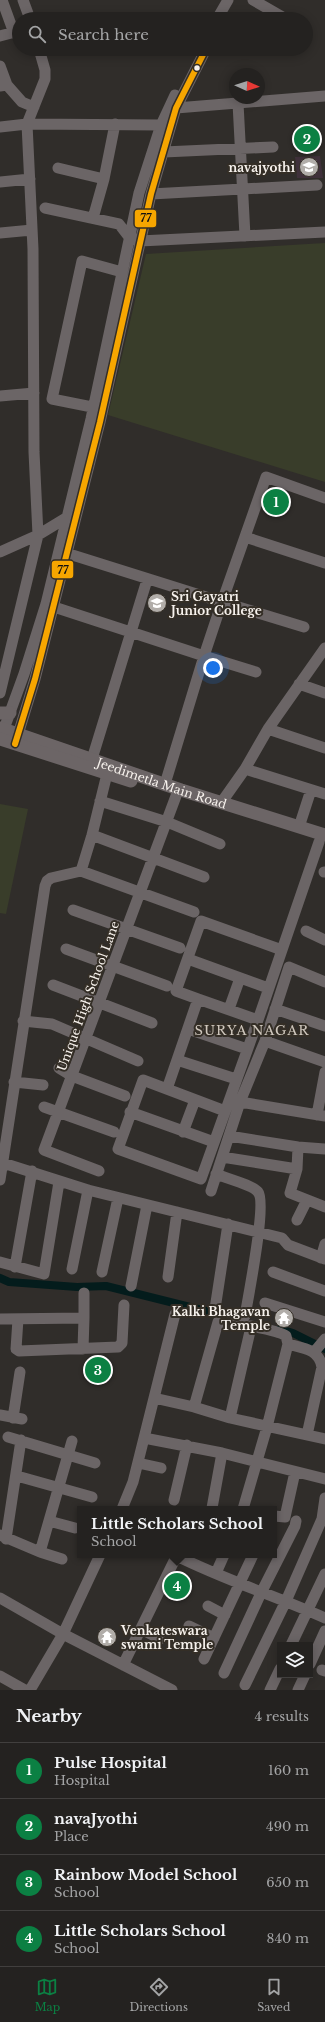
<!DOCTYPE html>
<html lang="en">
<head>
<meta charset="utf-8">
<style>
	body { margin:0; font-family:"Libre Baskerville",serif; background:#2c2a29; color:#f1f3f6 }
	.controls { position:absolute; right:12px; bottom:12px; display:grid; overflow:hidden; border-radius:0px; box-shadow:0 2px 10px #0003 }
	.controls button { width:36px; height:36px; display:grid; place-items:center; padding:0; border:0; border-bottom:1px solid #413f3e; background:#242220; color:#f1f3f6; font:20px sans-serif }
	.compass { position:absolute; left:229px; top:68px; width:36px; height:36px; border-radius:50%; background:#242220; box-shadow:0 2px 10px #0003; rotate:93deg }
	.you { position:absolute; left:213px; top:668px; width:14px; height:14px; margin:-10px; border:3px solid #fff; border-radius:50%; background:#1a73e8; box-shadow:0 0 0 6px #1a73e833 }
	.badge { display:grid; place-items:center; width:26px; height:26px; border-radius:50%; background:#0b8043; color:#fff; font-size:13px; font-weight:700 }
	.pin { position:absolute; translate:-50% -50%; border:2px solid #fff; box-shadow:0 1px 4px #0006 }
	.popup { position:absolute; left:77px; top:1506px; width:200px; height:52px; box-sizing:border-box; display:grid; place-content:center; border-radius:0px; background:#242220; filter:drop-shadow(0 1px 3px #0005); font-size:13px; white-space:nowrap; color:#a3a4a5 }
	.popup b { font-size:15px; color:#f1f3f6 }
	.popup::after { content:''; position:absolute; left:50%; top:100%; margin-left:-8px; border:8px solid transparent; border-top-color:#242220 }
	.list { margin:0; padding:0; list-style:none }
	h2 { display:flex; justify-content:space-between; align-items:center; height:52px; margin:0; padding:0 16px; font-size:17px }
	h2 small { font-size:13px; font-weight:400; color:#a3a4a5 }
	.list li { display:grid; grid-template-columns:26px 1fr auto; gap:12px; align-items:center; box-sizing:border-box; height:56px; padding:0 16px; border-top:1px solid #413f3e }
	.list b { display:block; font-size:15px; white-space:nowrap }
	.list p { margin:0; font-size:13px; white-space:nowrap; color:#a3a4a5 }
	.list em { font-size:13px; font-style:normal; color:#a3a4a5 }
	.icon { flex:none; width:22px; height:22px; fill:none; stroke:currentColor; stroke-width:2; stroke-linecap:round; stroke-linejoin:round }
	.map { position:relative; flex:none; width:325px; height:1690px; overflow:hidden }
	.search { position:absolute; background:#242220; box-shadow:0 2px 10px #0003; left:12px; right:12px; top:12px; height:44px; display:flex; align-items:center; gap:10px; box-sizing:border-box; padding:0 14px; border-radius:22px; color:#a3a4a5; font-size:15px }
	.sheet { height:276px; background:#242220 }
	nav { display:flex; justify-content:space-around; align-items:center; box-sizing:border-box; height:56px; border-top:1px solid #413f3e; background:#242220; font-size:11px; color:#a3a4a5 }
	nav a { display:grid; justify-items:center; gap:2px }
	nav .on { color:#0b8043 }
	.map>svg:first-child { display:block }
	.education { fill:#3f303a }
	.green { fill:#393d2a }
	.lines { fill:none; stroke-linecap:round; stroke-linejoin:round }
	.canal { stroke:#041c1c; stroke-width:8 }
	.minor { stroke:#6b6566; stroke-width:11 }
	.major { stroke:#6c6566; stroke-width:13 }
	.bus-1-casing { stroke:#342e26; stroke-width:9 }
	.bus-1 { stroke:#f7a600; stroke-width:6 }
	.bus-dot { fill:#f7f2ed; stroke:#342e26; stroke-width:1.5 }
	.labels { text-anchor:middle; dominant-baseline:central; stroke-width:4; stroke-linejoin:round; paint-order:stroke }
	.poi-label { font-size:12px; font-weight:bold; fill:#f7f2ed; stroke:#342e26; text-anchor:end }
	.street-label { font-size:12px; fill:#f7f2ed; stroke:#342e26 }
	.neighbourhood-label { font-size:13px; letter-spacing:1px; fill:#cfc7bd; stroke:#342e26 }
	.line-badge { stroke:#342e26; stroke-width:1.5 }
	.pale-badge-label { font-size:11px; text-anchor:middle; font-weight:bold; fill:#111 }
</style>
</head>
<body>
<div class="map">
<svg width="325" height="1690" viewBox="0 0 325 1690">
	<rect width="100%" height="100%" fill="#302d2a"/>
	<path class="education" d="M320,156l3,22h-26l-2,-21z"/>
	<path class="green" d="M325,243v239l-217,-67 38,-161z
		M0,804l28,5 -22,105 -6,-1z"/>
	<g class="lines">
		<path class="canal" d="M0,1278l9,4 68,5 29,-1 136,34
			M280,1329l13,4 32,16"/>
		<path class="minor" d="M2,0l12,33
			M23,0l7,19
			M253,0l33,19
			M217,19l11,-19
			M0,36l19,-5
			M0,66l7,19 -7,1
			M7,85l15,17 12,5
			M238,103l7,133
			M176,108l149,-12
			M0,127l27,-3 134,1
			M164,152l109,-5
			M58,168l46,11
			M0,182l30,-3
			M151,194l166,-9
			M45,208l74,16 10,13 11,4 185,-9
			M93,218l11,-39 11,-55
			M0,233l32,-3
			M0,396l34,-3
			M92,407l-40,-8 30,-138 40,11
			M245,537l80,26
			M0,552l38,-17 28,-17
			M54,607l150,49 18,-54 -156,-49
			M304,627l-82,-25 44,-125 59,21
			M325,648l-57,81 -23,40 80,25
			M299,684l26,9
			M0,693l38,-158 -4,-83 -1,-203 -6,-125 18,-45v-9l-6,-21
			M268,729l57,19
			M1,737l23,-63 22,-70 45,-185 48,-226 22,-68 14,-30
			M16,741l19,-62 65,-257 51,-228 25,-86 30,-59
			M92,759l55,-179
			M165,784l39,-128 52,16
			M100,801l67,21 53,22
			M221,803l24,-34
			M299,827l12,-37
			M92,835l112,42
			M81,871l113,41
			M324,872h1
			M73,910l107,38
			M306,931l19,9
			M66,949l101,37
			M188,959l80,29
			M53,985l99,38
			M198,999l60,21
			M229,1009l11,-31
			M275,1009l50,17
			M23,1021l29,3 86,37
			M188,1029l59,20
			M265,1041l60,21
			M177,1060l59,19
			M59,1068l13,8 53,20
			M14,1082l29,3
			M167,1089l31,-90 -22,-8 25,-70 81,29
			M240,1102l85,14
			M44,1107l70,25
			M225,1111l-82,-31 -25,69 83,30 57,-159 61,-178
			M130,1112l84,30
			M317,1115l8,-43
			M183,1132l12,-32
			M229,1136l69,11 27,2
			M222,1157l75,12 1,-22
			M3,1163l85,27 194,48 6,7 37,14
			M297,1169l-7,24 35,14
			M99,1171l-55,-21 132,-354
			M216,1174c9,4 37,11 42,18 9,10 -10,106 -13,124
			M0,1180l45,-294 2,-5 4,-3 30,-7 11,-36 15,-61
			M211,1191l29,-89 25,-61 24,-74 36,15
			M297,1220l10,-20
			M321,1258l4,-14
			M0,1262l44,12 15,-92
			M15,1267l17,-96
			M72,1269l16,-79
			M102,1272l16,-74
			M273,1272l52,19
			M168,1277l9,-65
			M131,1286l16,-81
			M265,1303l60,19
			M215,1309l13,-85
			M84,1318v-25
			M0,1319l84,-1 -1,31
			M18,1319l-2,30 3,2 99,-4 4,-4 2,-38
			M288,1344c15,4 31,5 34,23l-15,68
			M315,1351l10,-12
			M154,1398l40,9 36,11 95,21
			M194,1407l24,-85c10,-1 61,8 68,14l2,8 -21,83 -24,82
			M0,1415l22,4
			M13,1418l7,-46
			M230,1418l21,-91
			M8,1437l87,26
			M144,1438l78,15 103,26
			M138,1463l23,5
			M17,1476l75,21
			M174,1500l13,-55
			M212,1508l10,-55
			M122,1509l11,-27 42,-168
			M274,1516l11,1 10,-45
			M49,1521l26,7
			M0,1535l40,17 32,-111
			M6,1539l15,-99
			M40,1552l22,7
			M177,1556c48,24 99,40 148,62
			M216,1573l8,-18
			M0,1598l63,36 109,56
			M208,1606l17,9
			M189,1626l25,12
			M141,1629l19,10
			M291,1645l34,-71
			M204,1659l49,-104
			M310,1664l15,-33
			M123,1665l54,-110
			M322,1670l3,1
			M224,1673l37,-80 34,-67 1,-5
			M0,1676l25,14
			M245,1685l41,-84 36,-82 3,-21
			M30,1690l33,-56 37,-79
			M270,1690l10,-21
			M298,1690l7,-15"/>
		<g class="major">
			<path d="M0,713h10"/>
			<path id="s1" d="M0,728l181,62 144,45"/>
			<path d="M0,739l131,42"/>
		</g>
		<defs>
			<path id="bus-1" d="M15,744l20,-65 65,-257 51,-228 25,-86 30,-59"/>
		</defs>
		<use href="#bus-1" class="bus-1-casing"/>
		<use href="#bus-1" class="bus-1"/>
	</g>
	<defs>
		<symbol id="school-disc" viewBox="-11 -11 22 22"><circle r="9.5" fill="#b1ada9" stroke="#342e26"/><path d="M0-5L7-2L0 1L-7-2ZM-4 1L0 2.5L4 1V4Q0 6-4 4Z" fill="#fff"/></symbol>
		<symbol id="university-disc" viewBox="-11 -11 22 22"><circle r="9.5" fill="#b1ada9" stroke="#342e26"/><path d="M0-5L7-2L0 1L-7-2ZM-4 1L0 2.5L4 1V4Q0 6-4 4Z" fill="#fff"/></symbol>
		<symbol id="temple-disc" viewBox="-11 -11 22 22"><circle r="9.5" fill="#b1ada9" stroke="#342e26"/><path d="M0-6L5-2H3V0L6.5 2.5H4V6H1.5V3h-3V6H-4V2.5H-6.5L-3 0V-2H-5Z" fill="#fff"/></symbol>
	</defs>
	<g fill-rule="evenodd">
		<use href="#school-disc" x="298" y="156" width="22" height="22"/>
		<use href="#university-disc" x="146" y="592" width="22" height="22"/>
		<use href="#temple-disc" x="273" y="1307" width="22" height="22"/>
		<use href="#temple-disc" x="96" y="1626" width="22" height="22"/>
	</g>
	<circle class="bus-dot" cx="197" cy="68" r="3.5"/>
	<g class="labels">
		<g class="poi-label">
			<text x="295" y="167">navajyothi</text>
			<text x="171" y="596" text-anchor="start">Sri Gayatri<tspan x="171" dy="14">Junior College</tspan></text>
			<text x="270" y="1311">Kalki Bhagavan<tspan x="270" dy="14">Temple</tspan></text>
			<text x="121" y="1630" text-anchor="start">Venkateswara<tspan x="121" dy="14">swami Temple</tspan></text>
		</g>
		<g class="street-label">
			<text stroke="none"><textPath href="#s1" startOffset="171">Jeedimetla Main Road</textPath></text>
			<text transform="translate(88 996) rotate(-70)">Unique High School Lane</text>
		</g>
		<g class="neighbourhood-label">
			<text x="252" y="1030">SURYA NAGAR</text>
		</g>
	</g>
	<g class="line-badge">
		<rect x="134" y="209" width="23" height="19" rx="4" fill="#f7a600"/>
		<rect x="51" y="560" width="23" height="19" rx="4" fill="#f7a600"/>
	</g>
	<g class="pale-badge-label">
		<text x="146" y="222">77</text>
		<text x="63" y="574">77</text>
	</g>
</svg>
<div class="controls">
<button><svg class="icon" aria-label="layers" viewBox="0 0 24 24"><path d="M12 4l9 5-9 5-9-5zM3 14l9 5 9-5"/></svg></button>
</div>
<svg class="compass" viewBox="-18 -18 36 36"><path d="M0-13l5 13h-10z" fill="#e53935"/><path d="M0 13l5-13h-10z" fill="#a3a4a5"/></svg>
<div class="you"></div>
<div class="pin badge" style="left:276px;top:502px">1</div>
<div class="pin badge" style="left:307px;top:139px">2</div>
<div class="pin badge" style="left:98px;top:1370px">3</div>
<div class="pin badge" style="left:177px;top:1586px">4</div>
<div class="popup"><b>Little Scholars School</b>School</div>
<div class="search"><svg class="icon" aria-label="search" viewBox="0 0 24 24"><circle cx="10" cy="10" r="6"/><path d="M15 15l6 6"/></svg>Search here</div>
</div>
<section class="sheet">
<h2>Nearby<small>4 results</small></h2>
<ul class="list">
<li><span class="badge">1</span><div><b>Pulse Hospital</b><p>Hospital</p></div><em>160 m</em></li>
<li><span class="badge">2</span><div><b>navaJyothi</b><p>Place</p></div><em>490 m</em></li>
<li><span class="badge">3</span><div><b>Rainbow Model School</b><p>School</p></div><em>650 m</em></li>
<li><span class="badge">4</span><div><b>Little Scholars School</b><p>School</p></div><em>840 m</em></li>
</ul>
</section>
<nav>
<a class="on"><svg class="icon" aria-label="map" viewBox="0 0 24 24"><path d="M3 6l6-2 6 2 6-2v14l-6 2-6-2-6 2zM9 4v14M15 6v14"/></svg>Map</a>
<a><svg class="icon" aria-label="directions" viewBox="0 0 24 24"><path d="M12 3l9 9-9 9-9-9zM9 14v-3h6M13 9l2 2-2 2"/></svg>Directions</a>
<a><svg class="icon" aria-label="saved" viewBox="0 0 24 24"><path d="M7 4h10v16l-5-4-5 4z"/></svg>Saved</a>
</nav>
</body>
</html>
